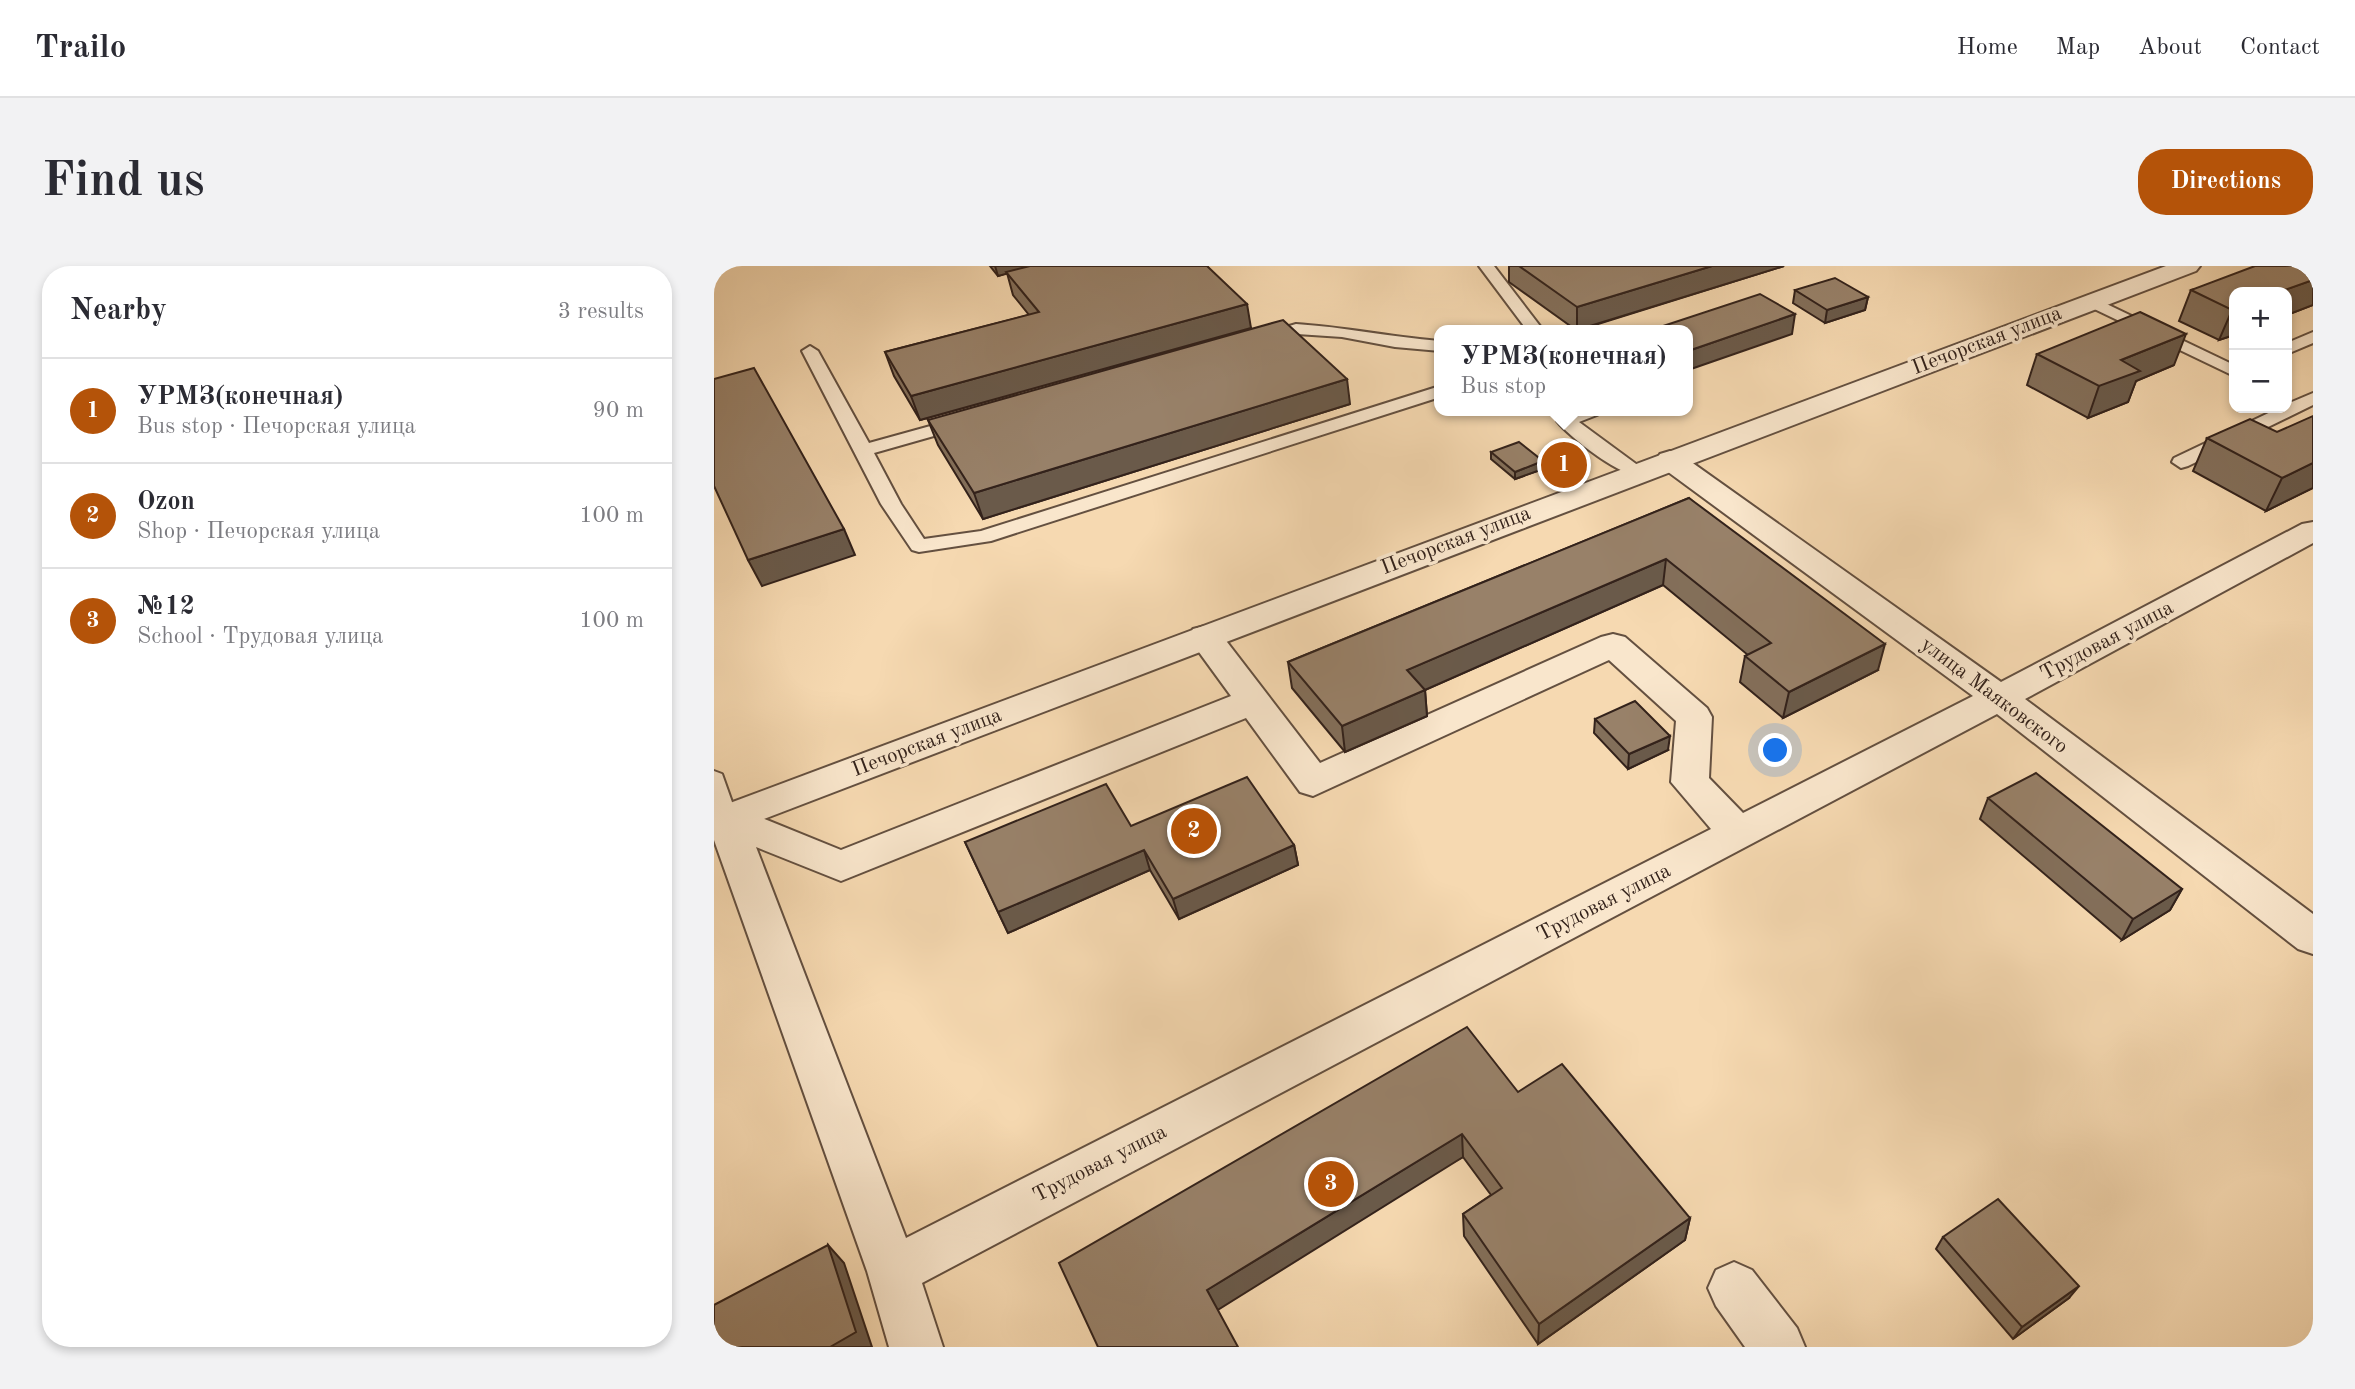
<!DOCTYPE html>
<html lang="en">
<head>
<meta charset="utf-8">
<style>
	body { margin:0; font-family:"Old Standard TT",serif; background:#f2f2f3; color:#2b2b33 }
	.controls { position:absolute; right:21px; top:21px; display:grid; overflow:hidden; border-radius:14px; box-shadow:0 4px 10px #0003 }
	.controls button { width:63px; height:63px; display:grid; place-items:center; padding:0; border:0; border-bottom:2px solid #e1e1e2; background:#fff; color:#2b2b33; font:35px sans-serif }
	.you { position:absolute; left:1062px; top:485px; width:24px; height:24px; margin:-18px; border:5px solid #fff; border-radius:50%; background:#1a73e8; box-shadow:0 0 0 10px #1a73e833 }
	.badge { display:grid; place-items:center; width:46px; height:46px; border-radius:50%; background:#b45309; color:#fff; font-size:23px; font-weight:700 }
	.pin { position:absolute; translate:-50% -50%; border:4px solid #fff; box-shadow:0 2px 7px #0006 }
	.popup { position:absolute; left:720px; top:59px; width:259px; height:91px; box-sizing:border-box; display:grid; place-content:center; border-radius:14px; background:#fff; filter:drop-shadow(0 2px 5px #0005); font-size:23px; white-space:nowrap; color:#7c7c81 }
	.popup b { font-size:26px; color:#2b2b33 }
	.popup::after { content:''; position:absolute; left:50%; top:100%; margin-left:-14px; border:14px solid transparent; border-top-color:#fff }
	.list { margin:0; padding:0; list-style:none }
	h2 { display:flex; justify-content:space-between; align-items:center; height:91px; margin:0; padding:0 28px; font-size:30px }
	h2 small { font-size:23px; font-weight:400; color:#7c7c81 }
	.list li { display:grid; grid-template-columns:46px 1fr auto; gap:21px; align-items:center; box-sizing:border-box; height:105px; padding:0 28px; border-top:2px solid #e1e1e2 }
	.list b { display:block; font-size:26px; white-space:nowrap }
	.list p { margin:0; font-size:23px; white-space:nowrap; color:#7c7c81 }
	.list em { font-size:23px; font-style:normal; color:#7c7c81 }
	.map { position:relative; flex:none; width:1599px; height:1081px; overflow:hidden; border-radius:28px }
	header { display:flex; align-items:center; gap:42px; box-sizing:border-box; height:98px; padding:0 35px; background:#fff; border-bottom:2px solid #e1e1e2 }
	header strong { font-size:33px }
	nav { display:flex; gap:38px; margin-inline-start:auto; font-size:24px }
	.intro { display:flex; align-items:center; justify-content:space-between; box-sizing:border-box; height:168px; padding:0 42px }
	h1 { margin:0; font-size:49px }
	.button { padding:18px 32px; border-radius:28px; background:#b45309; color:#fff; font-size:24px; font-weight:700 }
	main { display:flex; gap:42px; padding:0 42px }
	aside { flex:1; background:#fff; border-radius:28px; box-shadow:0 4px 10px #0003 }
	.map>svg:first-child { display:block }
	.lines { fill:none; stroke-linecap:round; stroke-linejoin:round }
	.service-casing { stroke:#645040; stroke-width:4 }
	.minor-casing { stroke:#645040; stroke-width:4 }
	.tertiary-casing { stroke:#645040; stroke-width:4 }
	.service { fill:#f9e6cc; fill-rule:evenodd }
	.minor { fill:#f9e6cc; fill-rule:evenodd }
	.tertiary { fill:#f9e6cc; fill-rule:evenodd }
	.wall { fill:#836f5a; stroke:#33221b; stroke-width:2 }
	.shaded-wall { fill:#6a5a4a; stroke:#33221b; stroke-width:2 }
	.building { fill:#988169; stroke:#33221b; stroke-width:2 }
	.labels { text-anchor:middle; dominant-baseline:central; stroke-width:7; stroke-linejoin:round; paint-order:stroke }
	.street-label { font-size:21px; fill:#33221b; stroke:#f9e6cc }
</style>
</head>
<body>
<header>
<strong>Trailo</strong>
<nav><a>Home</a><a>Map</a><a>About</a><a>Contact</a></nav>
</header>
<div class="intro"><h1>Find us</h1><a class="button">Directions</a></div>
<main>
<aside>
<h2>Nearby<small>3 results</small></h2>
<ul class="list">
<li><span class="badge">1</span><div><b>УРМЗ(конечная)</b><p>Bus stop · Печорская улица</p></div><em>90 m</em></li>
<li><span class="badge">2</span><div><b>Ozon</b><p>Shop · Печорская улица</p></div><em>100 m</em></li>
<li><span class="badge">3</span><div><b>№12</b><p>School · Трудовая улица</p></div><em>100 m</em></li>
</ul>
</aside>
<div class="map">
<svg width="1599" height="1081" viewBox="0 0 1599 1081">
	<rect width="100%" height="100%" fill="#f6d9b1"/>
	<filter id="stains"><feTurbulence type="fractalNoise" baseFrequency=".00286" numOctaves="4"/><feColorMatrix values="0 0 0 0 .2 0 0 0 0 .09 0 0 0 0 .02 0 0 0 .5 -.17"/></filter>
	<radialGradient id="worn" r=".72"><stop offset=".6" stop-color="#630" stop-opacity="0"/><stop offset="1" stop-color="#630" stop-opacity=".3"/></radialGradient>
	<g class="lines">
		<defs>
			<path id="service" d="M765,0h15l49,64h-16z
				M1378,31l142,68v11l-148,-71 -2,-3 2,-3z
				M582,58c48,3 95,13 144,17v10l-45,-4 -53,-10 -45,-3 -36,10 -8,-5 2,-3z
				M1599,66v11l-26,11v-11z
				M96,80l8,5 51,92 94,-26 9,5 -3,4 -95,27 27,51 23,35 57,-8 459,-145v11l-449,144 -72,11 -7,-2 -31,-46 -79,-153z
				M1599,127v12l-125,61 -7,2 -9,-6 2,-4 105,-50h8v-4z
				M862,145h24l-3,4 -18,7 68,50 -2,4c-20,5 -76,-39 -88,-55z
				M0,505l8,3 16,45 -3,6 -9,3 -9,-3 -3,-5z"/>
			<path id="minor" d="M956,185l10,3 321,228 301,-158 11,-2v21l-288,156 288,215v40l-15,-5 -301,-235 -1075,569 21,64h-54l-22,-76 -153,-431v-32l12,-3 14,4 101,41 390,-154 -43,-59 5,-8 12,-3 12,3 103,134 281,-126 12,-3 12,3 82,71 5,9 -3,61 34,35 230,-117 -313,-230 -4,-6 4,-6zM895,394l67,61 -5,61 40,47 -805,409 -150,-391 85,34 405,-163 54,74 13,4z
				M1020,996l18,8 45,58 8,19h-60l-29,-41 -8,-18 8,-18z"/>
			<path id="tertiary" d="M1452,0h34l-4,5 -1482,567v-29z"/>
		</defs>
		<use href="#service" class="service-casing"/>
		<use href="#minor" class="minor-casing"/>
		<use href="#tertiary" class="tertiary-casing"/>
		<use href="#service" class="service"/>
		<use href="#minor" class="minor"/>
		<use href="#tertiary" class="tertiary"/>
	</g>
	<path class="wall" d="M276,0h217l44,62 -331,92 -26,-44 -9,-24 144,-37 -16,-20 -6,-22 -9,3z
		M795,0h275l-205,64h-3l-67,-48z
		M1599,1v38l-26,10 -53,-23v43l-15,5 -40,-19 12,-31z
		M1081,24l73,7 -3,13 -40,13 -32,-20z
		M1323,88l137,11 -38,16 -8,21 -40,16 -61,-33z
		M636,138l-367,115 -45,-74 -10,-25z
		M1493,172l106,50 -47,23 -73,-40z
		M777,186l52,17 -28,10 -24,-20z
		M975,232l189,172 -95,48 -43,-36 5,-26 3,-1 -85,-70 -238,105 2,26 -82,36 -53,-64 -4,-26z
		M881,453l73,31 -40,19 -34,-36z
		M1274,532l194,91 -12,21 -48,30 -142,-121z
		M417,560l163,19 4,20 -119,54 -29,-49 -142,63 -43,-91z
		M804,826l172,126 -5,22 -147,104 -74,-108 -1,-22 28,-19 -28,-38 -365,190z
		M1229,971l126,61 -56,41 -77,-90z"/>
	<path class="shaded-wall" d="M281,0h41l-38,10z
		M998,0h72l-207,64v-23z
		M1599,14v25l-26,10v-23h-8z
		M1154,31l-3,13 -40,13 2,-13z
		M533,38l4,24 -331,92 -9,-24z
		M1520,43v26l-15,5 13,-30z
		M1081,48l-3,20 -104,36v-19z
		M1472,68l-12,31 -38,16 -8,21 -40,16 11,-32 22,-26z
		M633,113l3,25 -367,115 -9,-26z
		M829,195v8l-28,10v-7z
		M1599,197v25l-47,23 16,-33z
		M130,263l11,26 -93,31 -14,-26z
		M952,293l-3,26 -254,112 -2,-27z
		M1171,378l-7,26 -95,48 6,-26z
		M711,424l2,26 -82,36 -3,-26z
		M956,470l-2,14 -40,19 1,-15z
		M580,579l4,20 -119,54 -6,-20z
		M430,584l6,20 -142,63 -10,-21z
		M1468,623l-12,21 -48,30 11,-21z
		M748,868l1,23 -247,154 -9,-21z
		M976,952l-5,22 -147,104 1,-20z
		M114,979l16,18 28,84h-42z
		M1365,1020l-10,12 -56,41 9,-12z"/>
	<path class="building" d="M316,0h177l40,38 -336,92 -26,-44 154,-40 -33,-40z
		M805,0h193l-135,41z
		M1541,0h54l4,1v13l-34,12h-45v17l-2,1 -41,-20z
		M1121,12l33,19 -41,13 -32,-20z
		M1046,28l35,20 -107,37v-21h-37z
		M1426,46l46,22 -65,26 19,11 -41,15 -62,-32z
		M569,54l64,59 -373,114 -46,-73z
		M40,102l90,161 -96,31 -34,-74v-107z
		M1599,150v47l-31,15 -75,-40 43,-19 27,13z
		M805,176l24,19 -28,11 -24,-20z
		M975,232l196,146 -96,48 -44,-36 26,-13 -105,-84 -259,111 18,20 -83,36 -54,-64z
		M921,435l35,35 -41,18 -34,-35z
		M1322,507l146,116 -49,30 -145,-121z
		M533,511l47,68 -121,54 -29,-49 -146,62 -33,-70 141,-58 25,42z
		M753,761l51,65 44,-28 128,154 -151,106 -76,-110 39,-26 -40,-54 -255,156 31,57h-140l-39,-84z
		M1284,933l81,87 -57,41 -79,-90z
		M114,979l28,87 -26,15h-116v-42z"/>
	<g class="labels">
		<g class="street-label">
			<text transform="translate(1273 75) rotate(-21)">Печорская улица</text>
			<text transform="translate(742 275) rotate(-21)">Печорская улица</text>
			<text transform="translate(1393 375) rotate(-28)">Трудовая улица</text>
			<text transform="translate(1280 430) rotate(37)">улица Маяковского</text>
			<text transform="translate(213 477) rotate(-21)">Печорская улица</text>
			<text transform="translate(890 637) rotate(-27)">Трудовая улица</text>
			<text transform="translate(386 898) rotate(-27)">Трудовая улица</text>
		</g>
	</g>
	<rect width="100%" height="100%" filter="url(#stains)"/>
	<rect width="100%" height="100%" fill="url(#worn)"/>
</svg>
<div class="controls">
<button>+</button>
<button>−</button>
</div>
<div class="you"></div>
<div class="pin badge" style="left:850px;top:199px">1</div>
<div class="popup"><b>УРМЗ(конечная)</b>Bus stop</div>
<div class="pin badge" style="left:480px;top:565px">2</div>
<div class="pin badge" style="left:617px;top:918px">3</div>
</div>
</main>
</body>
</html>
